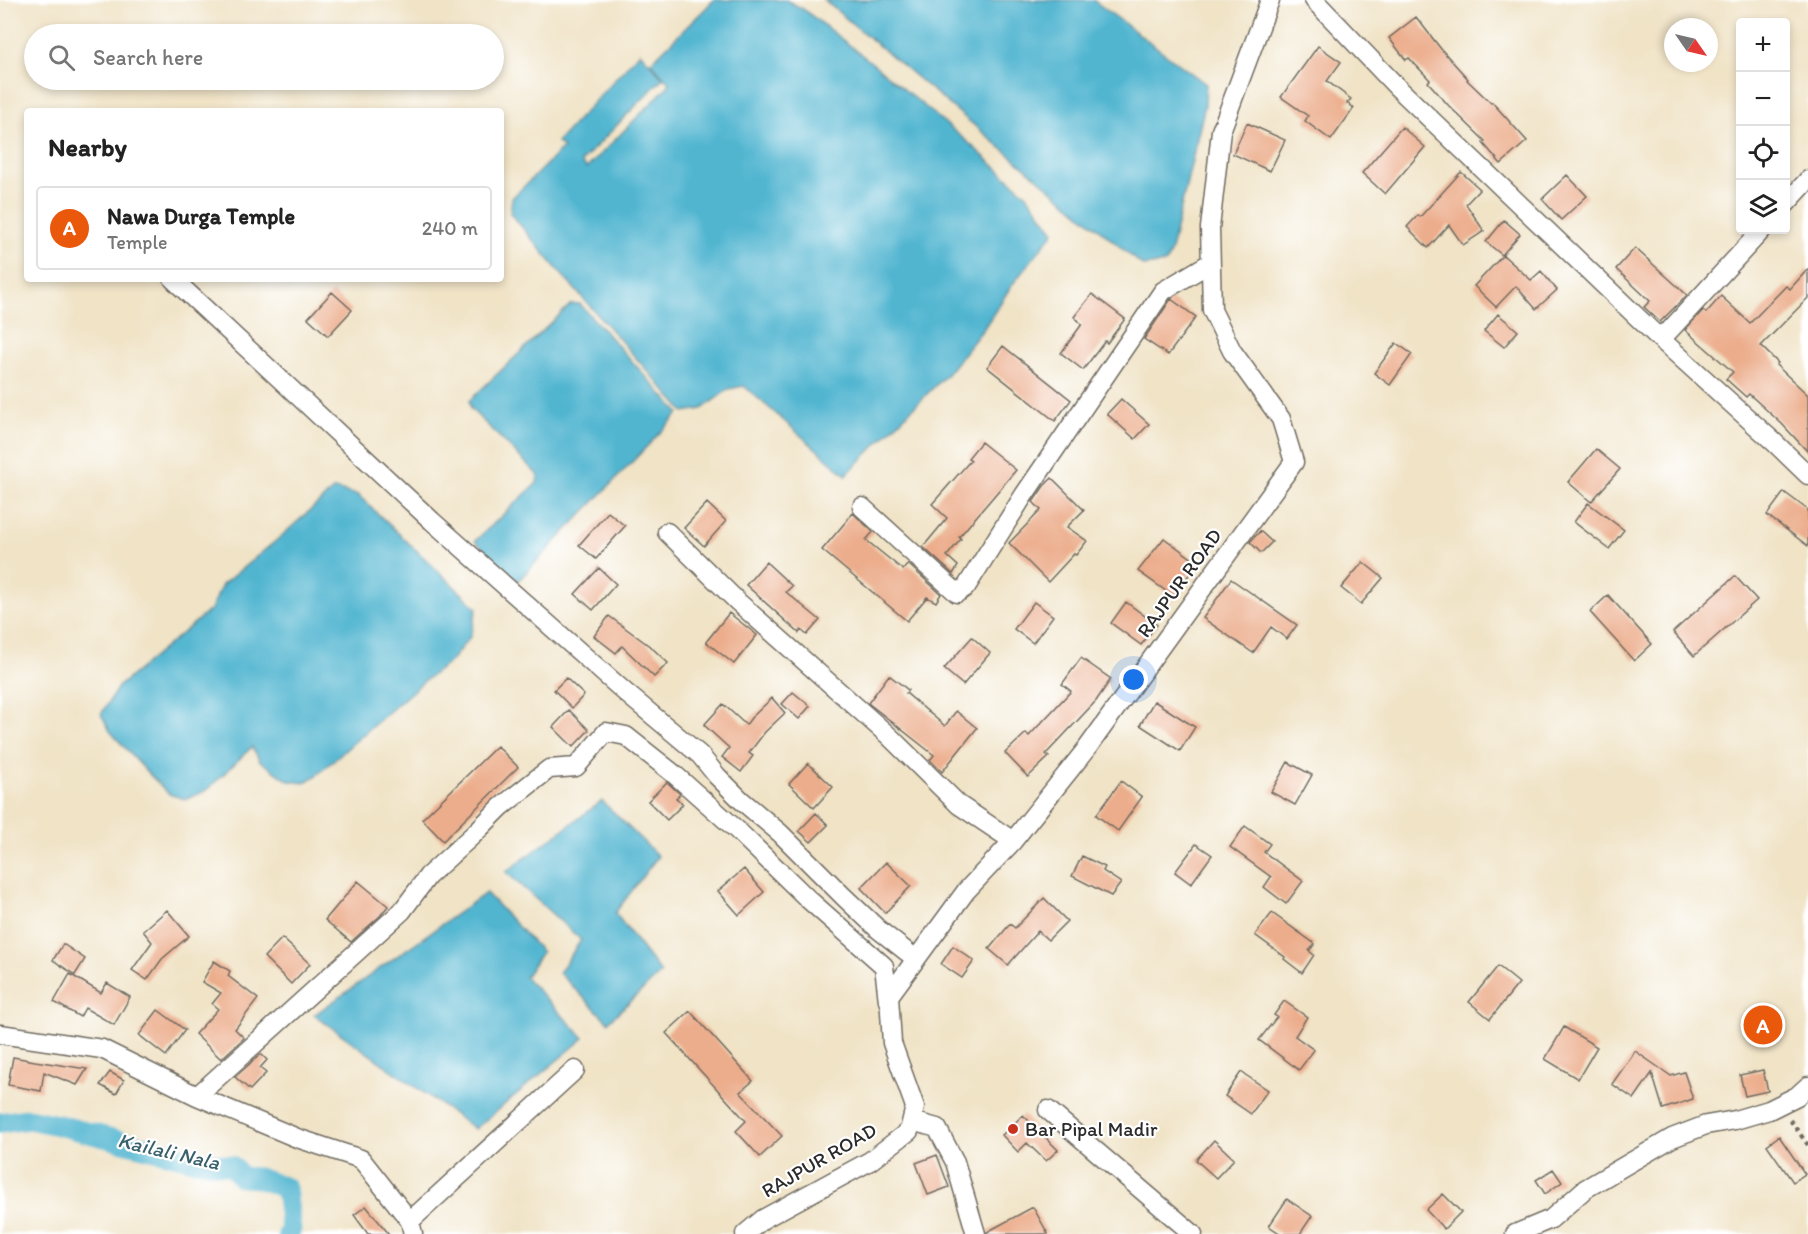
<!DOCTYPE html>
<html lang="en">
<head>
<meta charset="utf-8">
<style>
	body { margin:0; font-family:Itim,sans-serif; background:#f2f2f2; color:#222 }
	.controls { position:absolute; right:18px; top:18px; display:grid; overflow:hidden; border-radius:6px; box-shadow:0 3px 9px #0003 }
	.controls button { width:54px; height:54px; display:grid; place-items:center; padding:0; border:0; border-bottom:2px solid #e0e0e0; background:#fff; color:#222; font:30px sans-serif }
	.compass { position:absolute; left:1664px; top:18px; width:54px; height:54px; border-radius:50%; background:#fff; box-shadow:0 3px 9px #0003; rotate:124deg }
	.you { position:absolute; left:1134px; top:680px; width:21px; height:21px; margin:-15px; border:4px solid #fff; border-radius:50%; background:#1a73e8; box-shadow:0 0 0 9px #1a73e833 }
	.badge { display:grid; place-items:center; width:39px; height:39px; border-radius:50%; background:#ea580c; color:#fff; font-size:20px; font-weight:700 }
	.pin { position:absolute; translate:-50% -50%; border:3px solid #fff; box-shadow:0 2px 6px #0006 }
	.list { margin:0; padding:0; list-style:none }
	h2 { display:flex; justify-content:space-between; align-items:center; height:78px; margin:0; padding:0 24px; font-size:26px }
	h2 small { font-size:20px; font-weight:400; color:#767676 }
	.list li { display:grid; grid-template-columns:39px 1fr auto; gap:18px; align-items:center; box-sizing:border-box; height:84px; margin:0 12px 12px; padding:0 12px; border:2px solid #e0e0e0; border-radius:6px }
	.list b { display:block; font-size:22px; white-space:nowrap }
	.list p { margin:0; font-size:20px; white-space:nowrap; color:#767676 }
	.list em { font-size:20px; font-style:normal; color:#767676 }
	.icon { flex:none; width:33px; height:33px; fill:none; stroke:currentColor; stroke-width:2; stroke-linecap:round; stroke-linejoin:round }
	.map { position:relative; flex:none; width:1808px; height:1234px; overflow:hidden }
	.search { position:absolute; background:#fff; box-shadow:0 3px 9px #0003; left:24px; top:24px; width:480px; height:66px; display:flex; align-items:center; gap:15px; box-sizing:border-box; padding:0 21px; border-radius:33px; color:#767676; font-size:22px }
	.panel { position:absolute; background:#fff; box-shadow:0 3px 9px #0003; left:24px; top:108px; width:480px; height:174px; border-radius:6px }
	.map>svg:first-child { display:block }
	.water { fill:#51b5d0; stroke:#3e707e; stroke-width:1.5 }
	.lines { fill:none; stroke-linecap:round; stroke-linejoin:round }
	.canal { stroke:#51b5d0; stroke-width:21 }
	.building { fill:#ecad8c }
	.street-casing { stroke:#706b61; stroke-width:21 }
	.path { stroke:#706b61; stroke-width:4; stroke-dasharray:4.5 4.5; stroke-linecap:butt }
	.street { stroke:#fff; stroke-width:18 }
	.poi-dot { fill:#c8321e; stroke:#fff; stroke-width:2 }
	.labels { text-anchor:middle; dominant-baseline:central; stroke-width:4.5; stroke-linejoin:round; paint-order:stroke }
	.street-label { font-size:20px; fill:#2b2b2b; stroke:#fff }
	.poi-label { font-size:20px; fill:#2b2b2b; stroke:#fff; text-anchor:start }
	.water-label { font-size:21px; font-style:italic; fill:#3a626d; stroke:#fff }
</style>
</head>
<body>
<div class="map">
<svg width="1808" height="1234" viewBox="0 0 1808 1234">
	<rect width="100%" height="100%" fill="#fff"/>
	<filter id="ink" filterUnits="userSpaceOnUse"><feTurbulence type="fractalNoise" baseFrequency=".0167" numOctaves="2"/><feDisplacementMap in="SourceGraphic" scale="12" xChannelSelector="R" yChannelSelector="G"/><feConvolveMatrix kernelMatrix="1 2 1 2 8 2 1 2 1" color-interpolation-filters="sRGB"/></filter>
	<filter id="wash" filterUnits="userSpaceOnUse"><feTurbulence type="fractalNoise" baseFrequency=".008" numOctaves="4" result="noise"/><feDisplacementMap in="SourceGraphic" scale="24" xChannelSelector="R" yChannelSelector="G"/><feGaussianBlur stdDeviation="1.35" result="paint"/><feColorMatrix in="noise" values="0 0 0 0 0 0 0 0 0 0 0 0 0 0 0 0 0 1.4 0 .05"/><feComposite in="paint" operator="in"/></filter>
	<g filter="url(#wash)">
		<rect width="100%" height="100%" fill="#f0e3c6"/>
		<path class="water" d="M714,0h72l17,9 73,57 93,77 58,52 27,37 -42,53 -28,43 -36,45 -102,102 -102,-89 -15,3 -27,20 -18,3 -128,-144 -46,-55 2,-15 51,-50 -6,-6 83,-90 23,26 -82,84 6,6 83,-84 -19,-22z
			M824,0h269l113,84 -1,21 -34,145 -5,13 -23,3z
			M571,304h9l99,109 -161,168 -43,-40 62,-58 1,-8 -67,-66 -2,-8z
			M334,489l24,6 119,113 -7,29 -20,25 -26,19 -107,94 -13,8 -15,-2 -29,-20 -8,-14 -45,43 -22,9 -16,-5 -23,-23 -36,-40 -9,-17 17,-27 93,-78 11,-24 56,-46z
			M602,801l56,55 -43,57 46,60 -53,49 -49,-49 22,-33 -75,-68z
			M486,893l56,59 -17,25 59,61 -109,91 -161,-114z"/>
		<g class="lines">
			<path class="canal" d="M0,1123l28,-4 30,6 136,35 38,6 9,11 17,1 28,10 5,41 -3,5"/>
		</g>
		<g id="blocks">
			<path class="building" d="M1416,17l25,32 27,30 -1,1 24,23 1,-1 35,39 -26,23 -18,-21 2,-2 -36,-35 -21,-24 2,-2 -21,-22 -3,2 -17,-22z
				M1318,46l23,16 -14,19 24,18 -4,4 7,5 -23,32 -26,-19 3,-5 -27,-19z
				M1247,123l38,17 -15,31 -37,-17z
				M1402,127l23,20 -40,47 -23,-21z
				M1461,172l19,17 -14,15 18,27 -21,14 -14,-20 -21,23 -21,-21 11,-12 2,2z
				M1567,175l20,21 -26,24 -19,-21z
				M1504,220l16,14 -18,21 -16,-13z
				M1635,248l52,47 -27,27 -16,-15 6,-6 -34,-32z
				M1503,255l28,25 10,-9 16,19 -21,19 -20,-23 -20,21 -22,-21z
				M1808,269v29l-47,48 17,17 -2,2 32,30v57l-26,-28 -33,-30 -3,3 -20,-18 7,-7 -48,-42 18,-20 3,3 15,-17 29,27 36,-37 4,3z
				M332,292l20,18 -24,26 -20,-18z
				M1092,294l33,25 -18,24 -2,-2 -22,29 -22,-17 21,-29 -8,-7z
				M1171,299l25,18 -28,38 -24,-16z
				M1498,314l20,17 -14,16 -20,-16z
				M1396,343l16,11 -22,31 -16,-12z
				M1003,346l68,54 -16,21 -68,-54z
				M1121,399l28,25 -14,15 -28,-25z
				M981,442l35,28 -57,67 2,2 -14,17 11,10 -5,8 -30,-27 24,-29 -15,-14 39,-44 -3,-2z
				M1596,449l24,20 -29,33 -23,-20z
				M1052,478l32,32 -17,17 20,14 -11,14 -2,-1 -26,28 -39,-39 32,-33 -8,-8 11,-16z
				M1784,492l24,18v36l-41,-31z
				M707,503l19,18 -22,25 -20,-18z
				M1588,503l36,27 -15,19 -35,-27z
				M608,512l17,14 -29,33 -17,-14z
				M853,513l20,19 -7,8 37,30 5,-6 33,30 -5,8 -9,-5 -20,24 -85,-71z
				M1260,531l12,11 -11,11 -11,-11z
				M1164,538l34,25 -25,33 -35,-25z
				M766,562l26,24 -6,6 34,28 -13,15 -6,-5 -2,3 -53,-48z
				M1363,562l20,16 -22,26 -20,-16z
				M599,568l17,16 -23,26 -18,-16z
				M1735,576l22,24 -63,56 -21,-24z
				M1231,579l66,46 -10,14 -16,-12 -18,26 -50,-35z
				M1608,595l44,49 -18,17 -44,-49z
				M1034,602l19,14 -20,27 -19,-14z
				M1126,602l31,23 -16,20 -30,-22z
				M729,613l28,22 -23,29 -28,-22z
				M609,616l42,31 17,16 -14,14 -32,-31 -6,7 -22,-17z
				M972,637l18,16 -27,32 -19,-16z
				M1081,658l30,21 -15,22 -50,53 3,3 -21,20 -23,-24 21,-20 3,3 42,-45 -9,-7z
				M889,675l19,15 -2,3 39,33 11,-15 21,17 -35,44 -12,-12 4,-5 -66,-52z
				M566,678l18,17 -12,13 -18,-18z
				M793,692l17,14 -11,13 -17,-15z
				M772,698l13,15 -20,19 -16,21 4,3 -12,16 -19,-15 7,-9 -25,-23 19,-21 23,21 5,-7z
				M1154,701l41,26 -15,24 -40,-26z
				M569,710l20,20 -16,17 -20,-20z
				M497,746l21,21 -75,74 -21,-22z
				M1288,762l24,13 -17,30 -24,-13z
				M808,763l25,24 -19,21 -25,-24z
				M1121,781l21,16 -24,34 -22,-16z
				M667,782l13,12 -4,4 7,6 -16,16 -19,-19z
				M816,813l12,12 -17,17 -12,-11z
				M1245,826l25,18 -6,8 39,29 -17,23 -22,-17 7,-10 -41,-30z
				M1196,844l16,11 -21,29 -16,-12z
				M1082,856l23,11 -2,4 18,12 -10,13 -39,-20z
				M886,862l25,24 -26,27 -24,-25z
				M744,869l20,23 -25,23 -21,-24z
				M358,881l30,25 -8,10 -29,26 -26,-22z
				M1044,898l23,23 -19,19 -10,-9 -30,34 -19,-16 21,-25 5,4z
				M167,910l22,26 -27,23 -15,21 -15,-10 20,-28 -9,-11z
				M1272,913l43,31 -6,7 5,4 -12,18 -18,-14 1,-2 -30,-22z
				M282,938l28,26 -19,20 -27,-27z
				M63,944l22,15 -10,16 -22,-15z
				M953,946l21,15 -12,17 -21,-14z
				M214,961l16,10 -2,5 30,23 -23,30 9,9 -23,21 -26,-25 23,-25 -6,-5 9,-11 -19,-11z
				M1498,966l21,17 -29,36 -21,-17z
				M70,974l31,19 6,-10 23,14 -16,28 -29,-17 -5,9 -26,-15z
				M1284,1001l23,16 -12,19 19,14 -15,20 -40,-30 18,-23 -3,-2z
				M158,1010l27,20 -19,26 -27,-21z
				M690,1011l63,70 -13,11 42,44 -22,21 -24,-26 10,-10 -80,-88z
				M1564,1027l33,20 -19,32 -33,-20z
				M1635,1051l36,25 13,-4 9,27 -30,10 -11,-36 -18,26 -22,-15z
				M261,1054l6,6 -7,8 6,5 -16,17 -15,-13z
				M13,1057l22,4 52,8 -10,16 -33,-13 -3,19 -33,-6z
				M1763,1070l5,21 -23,5 -5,-21z
				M110,1072l14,8 -8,14 -16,-9z
				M1241,1072l27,18 -17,24 -26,-18z
				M1023,1115l35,35 -12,11 -19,-18 -9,9 -16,-17z
				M1779,1136l26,38 -12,8 -26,-37z
				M1214,1140l20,19 -18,19 -20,-18z
				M937,1155l12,32 -21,8 -12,-32z
				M1553,1169l9,13 -17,12 -9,-14z
				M1443,1194l18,18 -17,17 -18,-19z
				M1287,1199l25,17 -12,18h-19l-12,-8z
				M366,1206l23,28h-21l-14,-19z
				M1033,1207l15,27h-61v-2z"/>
		</g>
	</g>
	<g filter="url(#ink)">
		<use href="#blocks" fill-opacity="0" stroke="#706b61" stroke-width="1.5"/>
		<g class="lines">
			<defs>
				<path id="street" d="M1314,0l83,87 260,249 118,107 33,32
					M1786,204l22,-24
					M173,279l259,242 194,172 74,62 17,21 24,24 39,33 64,64 35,33 37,29
					M1657,336l12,-5 93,-101
					M862,507l95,86 9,-6 58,-92 139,-204 47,-28
					M667,532l71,70 151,134 70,69 54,36
					M0,1034l102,15 95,47 100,42 64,21 49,62 3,13
					M197,1096l205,-185 26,-35 45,-41 28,-28 48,-38 27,-2 30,-35 20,4 48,38 63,56 71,69 76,67 4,35
					M1048,1110l145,124
					M912,1121l25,7 18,34 21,72
					M410,1221l165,-151
					M745,1234l18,-15 107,-58 39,-30 6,-24 -23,-64 -3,-47 77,-105 47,-50 75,-94 206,-285 -13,-43 -49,-68 -20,-41 -2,-82 11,-97 49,-131
					M1515,1234l36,-15 34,-30 87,-51 34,-13 29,-5 34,-10 28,-14 11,-10"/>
			</defs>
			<use href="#street" class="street-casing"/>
			<path class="path" d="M1790,1120l18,25"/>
			<use href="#street" class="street"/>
		</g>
	</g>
	<circle class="poi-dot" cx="1013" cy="1129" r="6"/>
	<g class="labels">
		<g class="street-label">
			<text transform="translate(1179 583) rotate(-54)">RAJPUR ROAD</text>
			<text transform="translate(819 1160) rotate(-30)">RAJPUR ROAD</text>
		</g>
		<g class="poi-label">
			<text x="1025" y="1129">Bar Pipal Madir</text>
		</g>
		<g class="water-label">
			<text transform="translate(169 1151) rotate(13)">Kailali Nala</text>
		</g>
	</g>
</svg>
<div class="controls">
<button>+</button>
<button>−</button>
<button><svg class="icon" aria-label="locate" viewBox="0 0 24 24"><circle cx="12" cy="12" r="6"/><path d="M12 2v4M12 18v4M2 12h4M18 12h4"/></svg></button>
<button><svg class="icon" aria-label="layers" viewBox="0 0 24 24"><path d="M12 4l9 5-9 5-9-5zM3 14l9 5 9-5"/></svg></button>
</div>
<svg class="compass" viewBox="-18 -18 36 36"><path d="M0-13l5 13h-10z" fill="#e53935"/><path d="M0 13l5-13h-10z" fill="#767676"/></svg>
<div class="you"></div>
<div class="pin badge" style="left:1763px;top:1025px">A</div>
<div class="search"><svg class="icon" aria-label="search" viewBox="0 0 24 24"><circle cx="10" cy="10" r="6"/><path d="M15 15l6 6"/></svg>Search here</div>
<section class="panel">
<h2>Nearby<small></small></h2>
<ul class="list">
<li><span class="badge">A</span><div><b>Nawa Durga Temple</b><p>Temple</p></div><em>240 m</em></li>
</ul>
</section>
</div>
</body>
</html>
